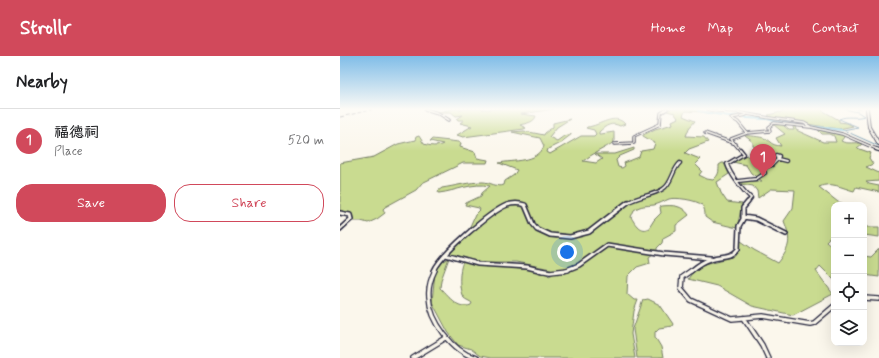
<!DOCTYPE html>
<html lang="en">
<head>
<meta charset="utf-8">
<style>
	body { margin:0; font-family:Mynerve,"LXGW WenKai TC",sans-serif; background:#f2f2f2; color:#202124 }
	.controls { position:absolute; right:12px; bottom:12px; display:grid; overflow:hidden; border-radius:8px; box-shadow:0 4px 16px #0002 }
	.controls button { width:36px; height:36px; display:grid; place-items:center; padding:0; border:0; border-bottom:1px solid #e0e0e0; background:#fff; color:#202124; font:20px sans-serif }
	.you { position:absolute; left:227px; top:196px; width:14px; height:14px; margin:-10px; border:3px solid #fff; border-radius:50%; background:#1a73e8; box-shadow:0 0 0 6px #1a73e833 }
	.badge { display:grid; place-items:center; width:26px; height:26px; border-radius:50%; background:#d1495b; color:#fff; font-size:13px; font-weight:700 }
	.pin { position:absolute; translate:-50% -33px; filter:drop-shadow(0 1px 2px #0008) }
	.pin::after { content:''; position:absolute; top:21px; width:14px; height:12px; background:inherit; clip-path:polygon(0 0,100% 0,50% 100%) }
	.list { margin:0; padding:0; list-style:none }
	h2 { display:flex; justify-content:space-between; align-items:center; height:52px; margin:0; padding:0 16px; font-size:17px }
	h2 small { font-size:13px; font-weight:400; color:#757577 }
	.list li { display:grid; grid-template-columns:26px 1fr auto; gap:12px; align-items:center; box-sizing:border-box; height:64px; padding:0 16px; border-top:1px solid #e0e0e0 }
	.list b { display:block; font-size:15px; white-space:nowrap }
	.list p { margin:0; font-size:13px; white-space:nowrap; color:#757577 }
	.list em { font-size:13px; font-style:normal; color:#757577 }
	.actions { display:flex; gap:8px; padding:12px 16px }
	.actions a { flex:1; padding:9px 0; border:1px solid #d1495b; border-radius:16px; text-align:center; font-size:14px; color:#d1495b }
	.actions .main { background:#d1495b; color:#fff }
	.icon { flex:none; width:22px; height:22px; fill:none; stroke:currentColor; stroke-width:2; stroke-linecap:round; stroke-linejoin:round }
	.map { position:relative; flex:none; width:539px; height:302px; overflow:hidden }
	header { display:flex; align-items:center; gap:24px; box-sizing:border-box; height:56px; padding:0 20px; background:#d1495b; color:#fff }
	header strong { font-size:19px }
	nav { display:flex; gap:22px; margin-inline-start:auto; font-size:14px }
	main { display:flex }
	aside { flex:1; background:#fff }
	.map>svg:first-child { display:block }
	.green { fill:#c9db90; stroke:#767e66 }
	.lines { fill:none; stroke-linecap:round; stroke-linejoin:round }
	.stream { stroke:#5d87a2; stroke-width:1 }
	.river { fill:#85cbe7; fill-rule:evenodd }
	.minor-far3-casing { stroke:#22223b; stroke-width:3.5 }
	.minor-far2-casing { stroke:#22223b; stroke-width:4.5 }
	.minor-far1-casing { stroke:#22223b; stroke-width:6 }
	.minor-casing { stroke:#22223b; stroke-width:6 }
	.tertiary-casing { stroke:#22223b; stroke-width:4 }
	.minor-far3 { stroke:#fbf7ec; stroke-width:1.5 }
	.minor-far2 { stroke:#fbf7ec; stroke-width:2 }
	.minor-far1 { stroke:#fbf7ec; stroke-width:3 }
	.minor { stroke:#fbf7ec; stroke-width:3.5 }
	.tertiary { stroke:#fbf7ec; stroke-width:2 }
	.rail { stroke:#22223b; stroke-width:1; stroke-dasharray:4 2; stroke-linecap:butt }
</style>
</head>
<body>
<header>
<strong>Strollr</strong>
<nav><a>Home</a><a>Map</a><a>About</a><a>Contact</a></nav>
</header>
<main>
<aside>
<h2>Nearby<small></small></h2>
<ul class="list">
<li><span class="badge">1</span><div><b>福德祠</b><p>Place</p></div><em>520 m</em></li>
</ul>
<div class="actions"><a class="main">Save</a><a>Share</a></div>
</aside>
<div class="map">
<svg width="539" height="302" viewBox="0 0 539 302">
	<rect width="100%" height="100%" fill="#fbf7ec"/>
	<filter id="ink" filterUnits="userSpaceOnUse"><feTurbulence type="fractalNoise" baseFrequency=".025" numOctaves="2"/><feDisplacementMap in="SourceGraphic" scale="8" xChannelSelector="R" yChannelSelector="G"/><feConvolveMatrix kernelMatrix="1 2 1 2 8 2 1 2 1" color-interpolation-filters="sRGB"/></filter>
	<g filter="url(#ink)">
		<path class="green" d="M113,53h101l-33,5 15,2c-2,7 -10,7 -16,9l6,3 -2,1 -61,8 -6,-2 15,-9 -12,-3 4,-3h-6l-1,-1 6,-4 -7,1 -5,-4h-13z
			M330,53h26l17,5 -10,-2 -18,-1 -2,5 12,5 -6,7 -3,8 18,1 4,5 -19,7 -4,4 15,6 -5,5 7,7 -3,4 8,4 6,1c6,-5 6,-8 6,-15l3,-2h2l5,11 -12,8 4,11 6,9 15,2 -5,24 -25,-6 -7,-5c0,-5 0,-8 -3,-12 -5,-5 -27,-8 -33,-6 -5,2 -10,5 -15,6 -8,1 -13,0 -20,5l-3,7c4,7 9,16 18,11l5,-8 7,-7 -1,-6 2,-1c11,-1 20,-1 27,9l-13,10v6l-13,7 -1,5 -5,5v3l-8,6 1,6 -13,4 -9,9 -1,18 7,6h4l-4,11 -3,23 4,24h-144l-11,-2 -9,-7 -13,-4 -10,-13 -16,-30 3,-30 6,-9 8,-5 -8,22 -1,8c9,9 18,22 31,17l1,-2c-2,-2 -6,-3 -8,-5 -6,-6 -5,-29 -1,-36l69,8 15,4 2,2 4,-2 -2,-5 -35,-7h-32l-29,-6 -6,-3 7,-11 12,-11 7,-16 5,-5 -1,-2 -14,-3 1,-2 15,-7 1,-3 8,-7c-17,-4 -34,5 -51,7l-1,-2 4,-3c13,-2 27,-6 41,-6 7,0 14,6 21,3l1,-4 9,-6 3,-5 -18,-7c14,-3 39,0 45,-17l-4,-8 -28,-6 12,-1 20,4 1,-2 8,-6v-4l17,-4 -13,8 -8,10 8,4 7,-5 8,-2 -12,9 -12,6 -1,3 3,2 31,-18h13l2,-2 -2,-4 -8,-2 1,-1c13,-1 28,-15 38,-3l-5,2c-8,-4 -14,-1 -21,6v2h2l13,-2v10c-10,7 -21,11 -31,19l13,2 6,-4 -7,-5h20l19,-6v2l-14,6 -4,4 2,7 4,1 3,-2 -1,-3 15,-6 2,-6 12,-2 2,-6 -12,-7v-1l12,-6 18,-5 -1,-3 6,-3 -3,-4v-1l-8,-2z
			M453,53h27l19,11v2l8,1 6,3 -14,3 -64,-10 -7,-4z
			M447,68l9,1 -12,1 5,4h5l-1,-3 2,-1 1,4 27,12h13l-2,-6 -4,-2h-8l-4,-4 25,5 1,2 -3,4c7,4 14,0 21,3l-5,4 14,5 -2,5 4,6 -7,3 13,6v8l-13,1 3,2 10,2v6l-23,-5 -2,4c-12,-3 -23,-10 -35,-4l19,15 10,3h-14v28l-8,8 8,7v32l-14,-14 -4,5 17,23 -40,21 -41,-9 -35,-20 -29,-7 9,-13 39,-10 5,-15 13,9 24,13c13,-16 13,-24 6,-42l9,-13 2,-18 -24,-1 -13,9 -1,-7 -4,-5 -12,-2 -1,-3h22l-11,-8 -5,-8 -13,-3 12,-7 11,5 6,-3 -13,-4 14,-1 -10,-6v-4l-8,-6c3,-1 16,1 19,2 8,4 6,7 17,8l-5,-8 9,-4 -11,-9z
			M79,80l5,8c5,2 14,3 19,0l-13,-3 2,-2 27,3 2,1 -1,4 15,5 2,6 11,2 -1,3h-24l-41,20 -6,7 -31,17 -2,2 2,4 -8,6 -9,4 -7,-2h-11v-7l-10,-2v-49l34,-6 24,-13 17,-4 1,-3z
			M524,169l2,2h13v10l-15,-2z
			M539,193v28l-15,-2v-19l7,1z
			M308,243l12,6 13,19 -1,2 -13,2 -4,4v5l6,10 2,11h-26l-4,-29 10,-29z"/>
		<g class="lines">
			<path class="stream" d="M504,53l14,3 6,4c-8,3 -16,-1 -25,3l19,8 -15,3 36,16
				M517,53h4"/>
			<path class="river" d="M355,53h3l2,1 30,5 11,-1 7,3 19,1 11,3 65,8 2,1 -2,1 -65,-8 -11,-3 -20,-1 -7,-3 -10,1 -15,-2 -17,-3z"/>
			<defs>
				<path id="minor-far3" d="M85,53l13,4 11,7
					M367,53c10,4 20,1 31,3 22,5 44,8 66,11l7,4 31,7 37,16
					M406,59l-15,3 7,4 9,11
					M365,77l31,11
					M274,88l20,-1v-7l26,-12 1,-11 6,-4
					M400,94l-9,-11 16,-6 23,-2 -1,-4 5,-4 36,4"/>
				<path id="minor-far2" d="M400,93l4,5 -17,10c3,10 16,27 24,34l-4,5
					M536,93l3,1
					M436,99l3,1 -1,3z
					M438,103l8,2
					M398,125l18,-2 9,-6 -2,-6 9,-2 6,-6
					M287,147c11,-7 25,-7 36,-14 9,-5 9,-19 17,-26"/>
				<path id="minor-far1" d="M0,157l10,2 1,4 -11,10
					M403,161l13,2 30,15
					M106,199l32,9 49,3 16,4
					M94,215c7,-17 56,-59 73,-66 6,-2 12,-2 18,0l8,19 4,5 13,6 20,2 19,-5 39,-30
					M224,215l15,-6 28,-20 57,9 47,4
					M351,215c6,-5 12,-10 20,-12 9,-4 20,0 27,-10l1,-23 4,-7v-11l5,-6"/>
				<path id="minor" d="M95,214c-4,8 -7,18 -6,27 1,24 24,55 47,61
					M199,214l11,2 18,-2
					M352,214l-10,7 -1,11 10,12 41,19 31,-3 47,8 4,-1 20,-17
					M524,242l15,1
					M404,262l18,27 6,13
					M73,302l33,-20"/>
				<path id="tertiary" d="M527,53l2,18 10,17"/>
			</defs>
			<use href="#minor-far3" class="minor-far3-casing"/>
			<use href="#minor-far2" class="minor-far2-casing"/>
			<use href="#minor-far1" class="minor-far1-casing"/>
			<use href="#minor" class="minor-casing"/>
			<use href="#tertiary" class="tertiary-casing"/>
			<use href="#minor-far3" class="minor-far3"/>
			<use href="#minor-far2" class="minor-far2"/>
			<use href="#minor-far1" class="minor-far1"/>
			<use href="#minor" class="minor"/>
			<use href="#tertiary" class="tertiary"/>
			<path class="rail" d="M0,61l34,-8"/>
		</g>
	</g>
	<linearGradient id="sky" x2="0" y2="1"><stop stop-color="#80bde8"/><stop offset="0.56" stop-color="#fdfbf6"/><stop offset="1" stop-color="#fdfbf6" stop-opacity="0"/></linearGradient>
	<rect width="539" height="95" fill="url(#sky)"/>
</svg>
<div class="controls">
<button>+</button>
<button>−</button>
<button><svg class="icon" aria-label="locate" viewBox="0 0 24 24"><circle cx="12" cy="12" r="6"/><path d="M12 2v4M12 18v4M2 12h4M18 12h4"/></svg></button>
<button><svg class="icon" aria-label="layers" viewBox="0 0 24 24"><path d="M12 4l9 5-9 5-9-5zM3 14l9 5 9-5"/></svg></button>
</div>
<div class="you"></div>
<div class="pin badge" style="left:423px;top:121px">1</div>
</div>
</main>
</body>
</html>
